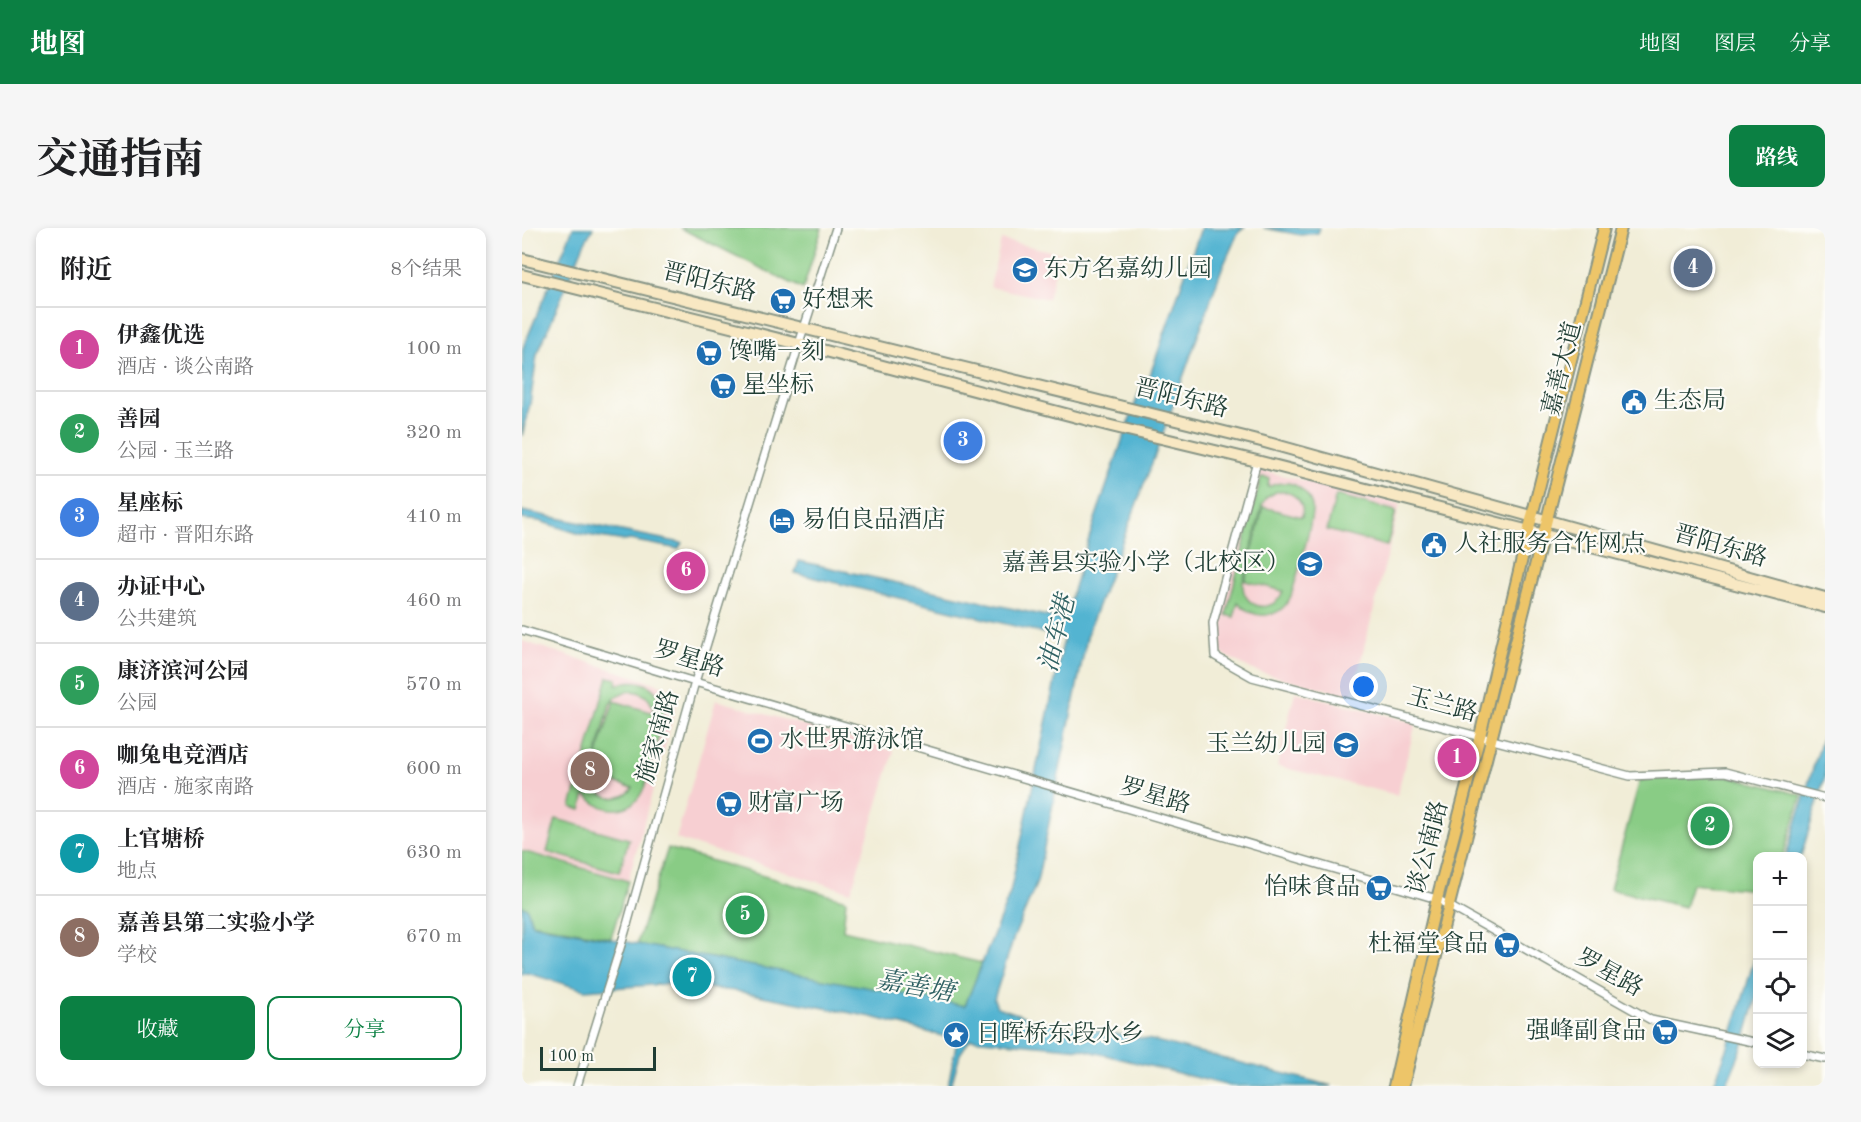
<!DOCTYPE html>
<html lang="zh">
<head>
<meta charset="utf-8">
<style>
	body { margin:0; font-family:"Old Standard TT","Noto Serif SC",serif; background:#f6f6f6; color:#202124 }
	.controls { position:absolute; right:18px; bottom:18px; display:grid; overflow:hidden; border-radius:12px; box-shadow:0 3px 9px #0003 }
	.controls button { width:54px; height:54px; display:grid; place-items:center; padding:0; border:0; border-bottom:2px solid #e0e0e0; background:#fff; color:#202124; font:30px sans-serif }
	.scale { position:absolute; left:18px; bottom:15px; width:116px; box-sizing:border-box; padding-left:6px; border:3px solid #1f3d34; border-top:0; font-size:16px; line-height:21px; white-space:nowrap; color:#1f3d34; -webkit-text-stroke:4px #fdfcf7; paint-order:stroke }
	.you { position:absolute; left:842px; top:459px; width:21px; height:21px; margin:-15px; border:4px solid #fff; border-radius:50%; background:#1a73e8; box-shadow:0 0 0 9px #1a73e833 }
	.badge { display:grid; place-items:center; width:39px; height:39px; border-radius:50%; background:#0b8043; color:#fff; font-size:20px; font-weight:700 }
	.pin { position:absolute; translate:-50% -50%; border:3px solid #fff; box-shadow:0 2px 6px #0006 }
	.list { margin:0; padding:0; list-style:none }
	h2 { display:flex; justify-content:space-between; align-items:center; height:78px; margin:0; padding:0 24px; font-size:26px }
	h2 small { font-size:20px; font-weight:400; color:#757577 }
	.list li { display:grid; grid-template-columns:39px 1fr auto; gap:18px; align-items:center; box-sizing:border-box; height:84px; padding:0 24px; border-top:2px solid #e0e0e0 }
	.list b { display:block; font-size:22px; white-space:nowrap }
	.list p { margin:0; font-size:20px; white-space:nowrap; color:#757577 }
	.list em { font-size:20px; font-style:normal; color:#757577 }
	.actions { display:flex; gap:12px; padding:18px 24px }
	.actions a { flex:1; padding:14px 0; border:2px solid #0b8043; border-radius:12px; text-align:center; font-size:21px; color:#0b8043 }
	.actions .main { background:#0b8043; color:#fff }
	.icon { flex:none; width:33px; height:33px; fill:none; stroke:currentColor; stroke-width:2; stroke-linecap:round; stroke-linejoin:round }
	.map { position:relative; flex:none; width:1303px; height:858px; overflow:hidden; border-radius:12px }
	header { display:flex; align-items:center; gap:36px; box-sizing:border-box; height:84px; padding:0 30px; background:#0b8043; color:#fff }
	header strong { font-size:28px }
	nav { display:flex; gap:33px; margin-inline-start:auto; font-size:21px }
	.intro { display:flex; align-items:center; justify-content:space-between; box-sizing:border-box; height:144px; padding:0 36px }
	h1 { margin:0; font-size:42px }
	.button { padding:15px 27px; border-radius:12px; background:#0b8043; color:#fff; font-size:21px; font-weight:700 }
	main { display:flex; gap:36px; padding:0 36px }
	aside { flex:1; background:#fff; border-radius:12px; box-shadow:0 3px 9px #0003 }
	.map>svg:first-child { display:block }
	.built { fill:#f7cfd2 }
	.green { fill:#89cc85; stroke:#54845c; stroke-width:1.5; fill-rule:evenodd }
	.water { fill:#53b4d1; stroke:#397882; stroke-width:1.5 }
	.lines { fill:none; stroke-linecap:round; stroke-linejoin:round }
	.street-casing { stroke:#889586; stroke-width:10 }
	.secondary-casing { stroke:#889586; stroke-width:14 }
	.primary-casing { stroke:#889586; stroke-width:14 }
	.street { stroke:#fff; stroke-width:7 }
	.secondary { stroke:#f8e8c3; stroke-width:10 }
	.primary { stroke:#edc569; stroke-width:10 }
	.labels { text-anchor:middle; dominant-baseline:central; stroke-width:4.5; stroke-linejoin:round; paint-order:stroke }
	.poi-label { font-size:24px; fill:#1f3d34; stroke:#fdfcf7; text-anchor:start }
	.street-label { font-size:24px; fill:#1f3d34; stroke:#fdfcf7 }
	.water-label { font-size:26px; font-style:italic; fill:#2f6163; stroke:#fdfcf7 }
</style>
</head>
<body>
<header>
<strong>地图</strong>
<nav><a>地图</a><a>图层</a><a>分享</a></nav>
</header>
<div class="intro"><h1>交通指南</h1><a class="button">路线</a></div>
<main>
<aside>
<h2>附近<small>8个结果</small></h2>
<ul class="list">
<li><span class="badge" style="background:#d1479c">1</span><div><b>伊鑫优选</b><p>酒店 · 谈公南路</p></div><em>100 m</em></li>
<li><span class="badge" style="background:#2e9e5b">2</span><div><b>善园</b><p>公园 · 玉兰路</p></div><em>320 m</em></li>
<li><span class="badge" style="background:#3f7fe0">3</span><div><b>星座标</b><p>超市 · 晋阳东路</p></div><em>410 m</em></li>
<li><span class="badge" style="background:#5c6f8a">4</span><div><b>办证中心</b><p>公共建筑</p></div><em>460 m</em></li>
<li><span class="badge" style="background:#2e9e5b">5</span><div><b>康济滨河公园</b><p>公园</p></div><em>570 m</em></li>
<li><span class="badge" style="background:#d1479c">6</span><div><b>咖兔电竞酒店</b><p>酒店 · 施家南路</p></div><em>600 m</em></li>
<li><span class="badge" style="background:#0f9aa8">7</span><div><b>上官塘桥</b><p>地点</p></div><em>630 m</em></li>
<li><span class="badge" style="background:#8d6e63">8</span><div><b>嘉善县第二实验小学</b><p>学校</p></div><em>670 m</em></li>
</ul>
<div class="actions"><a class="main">收藏</a><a>分享</a></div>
</aside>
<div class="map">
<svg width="1303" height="858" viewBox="0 0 1303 858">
	<rect width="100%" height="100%" fill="#fdfcf7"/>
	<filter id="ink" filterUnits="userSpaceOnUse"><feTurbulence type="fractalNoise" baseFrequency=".0167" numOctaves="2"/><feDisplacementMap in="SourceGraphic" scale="12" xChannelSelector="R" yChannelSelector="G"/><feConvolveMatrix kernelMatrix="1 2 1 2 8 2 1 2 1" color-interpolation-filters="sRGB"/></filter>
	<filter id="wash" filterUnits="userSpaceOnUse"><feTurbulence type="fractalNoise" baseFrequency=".008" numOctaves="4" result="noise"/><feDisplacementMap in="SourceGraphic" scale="24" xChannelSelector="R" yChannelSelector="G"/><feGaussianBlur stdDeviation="1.35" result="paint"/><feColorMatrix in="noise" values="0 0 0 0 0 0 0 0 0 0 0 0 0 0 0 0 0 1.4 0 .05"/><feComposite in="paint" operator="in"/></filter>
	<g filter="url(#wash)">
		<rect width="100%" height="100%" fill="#f1edd7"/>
		<path class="built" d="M479,12l59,13 -12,46 -58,-12z
			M738,242l140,34 -48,192 -97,-25 -34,-18 -3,-30z
			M0,413l158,50 -52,190 -106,-31z
			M773,464l121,31 -19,72 -120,-29z
			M194,472l178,51 -43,141 -175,-53z"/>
		<path class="green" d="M158,0h142l-19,61z
			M739,249l8,1 -1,9c9,-4 17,-6 27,-2 8,4 15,12 17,21 2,15 -16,73 -21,90 -11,24 -37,25 -53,6l-4,15 -8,-2zM754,264c16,-2 29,8 26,25l-39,-10 -18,74 38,10c-9,25 -42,18 -40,-9l19,-76 4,-8z
			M814,267l60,16 -9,35 -60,-16z
			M86,449l9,2 -1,6c10,-4 21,-5 31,0 28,16 12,48 6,71 -3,12 -5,25 -11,36 -12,24 -42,21 -57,2l-4,16 -10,-3zM105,463c15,-1 25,7 27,22l-40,-12 -23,73 19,-70 8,-9zM69,547l42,13c-14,18 -41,10 -42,-13z
			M1202,547l78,20 -19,61h-25l-1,34 -65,-6 -7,23 -75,-18 30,-109z
			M34,591l73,20 -10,33 -72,-20z
			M146,620l178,52 -3,30 139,33 -17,43 -328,-62z
			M0,623l106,30 -17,57 -79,-15 -5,-15 -5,-2z"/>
		<path class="water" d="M51,0h20l-9,16 -47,111 -7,49 -8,32 1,-88z
			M679,0h43l-6,5 -17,38 -64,179 -69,182 -51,250 -23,55 -20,62 3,8 42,14 113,19 180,46h-102l-149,-37 -111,-10 -10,15 -9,32h-3l9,-46 -85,-23 -136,-26 -70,-7 -81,6 -58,-17 -5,2v-69l5,2 5,16 433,82 45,-113 54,-255 -269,-65 4,-12 265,59 30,-98 49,-141 7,-6z
			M741,0h57l-2,5 -17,2z
			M0,283l160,32 -4,6 -48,-9 -5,1 -45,-7 -41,-13 -17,-2z
			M1303,501v48l-24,79h-15z
			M1235,723v46l-15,51 -16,38h-13l15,-39z"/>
	</g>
	<g filter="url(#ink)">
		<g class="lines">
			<defs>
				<path id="street" d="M735,233l-44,162 2,33 37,21 378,99 95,-4 100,26
					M0,402l173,52 742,217 214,121 107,23
					M1280,826l23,5
					M55,858l48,-154 70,-250 104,-338 37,-116"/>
				<path id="secondary" d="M0,31l739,182 564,157
					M0,47l277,69 312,82 146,35 568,146"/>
				<path id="primary" d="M872,858l43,-187 43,-163 52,-220 72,-288
					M881,858l218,-858"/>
			</defs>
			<use href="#street" class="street-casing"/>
			<use href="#secondary" class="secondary-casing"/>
			<use href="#primary" class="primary-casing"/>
			<use href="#street" class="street"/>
			<use href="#secondary" class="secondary"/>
			<use href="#primary" class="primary"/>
		</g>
	</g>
	<defs>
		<symbol id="school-disc" viewBox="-11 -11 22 22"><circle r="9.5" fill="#1f6fb2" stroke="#fdfcf7"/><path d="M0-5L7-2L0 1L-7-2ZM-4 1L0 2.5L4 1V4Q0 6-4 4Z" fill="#fff"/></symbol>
		<symbol id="supermarket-disc" viewBox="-11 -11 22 22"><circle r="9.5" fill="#1f6fb2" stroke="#fdfcf7"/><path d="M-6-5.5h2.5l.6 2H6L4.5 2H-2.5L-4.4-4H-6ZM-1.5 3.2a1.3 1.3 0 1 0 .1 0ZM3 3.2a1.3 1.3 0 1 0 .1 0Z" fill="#fff"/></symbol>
		<symbol id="civic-disc" viewBox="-11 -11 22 22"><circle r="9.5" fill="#1f6fb2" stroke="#fdfcf7"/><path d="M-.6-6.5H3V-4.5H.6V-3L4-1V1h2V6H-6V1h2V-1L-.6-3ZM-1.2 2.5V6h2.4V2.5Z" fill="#fff"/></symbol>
		<symbol id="hotel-disc" viewBox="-11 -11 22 22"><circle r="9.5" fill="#1f6fb2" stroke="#fdfcf7"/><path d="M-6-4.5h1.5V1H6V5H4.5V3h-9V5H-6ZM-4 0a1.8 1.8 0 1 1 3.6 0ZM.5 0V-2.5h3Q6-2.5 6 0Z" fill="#fff"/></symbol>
		<symbol id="stadium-disc" viewBox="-11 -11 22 22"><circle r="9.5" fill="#1f6fb2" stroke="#fdfcf7"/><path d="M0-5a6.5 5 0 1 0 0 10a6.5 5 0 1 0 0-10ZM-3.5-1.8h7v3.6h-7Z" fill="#fff"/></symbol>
		<symbol id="sight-disc" viewBox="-11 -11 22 22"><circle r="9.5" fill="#1f6fb2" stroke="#fdfcf7"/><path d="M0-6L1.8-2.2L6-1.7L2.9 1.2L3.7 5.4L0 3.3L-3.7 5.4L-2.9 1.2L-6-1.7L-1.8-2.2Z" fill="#fff"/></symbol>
	</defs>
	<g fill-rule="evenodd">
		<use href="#school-disc" x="488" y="27" width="30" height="30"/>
		<use href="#supermarket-disc" x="246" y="58" width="30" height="30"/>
		<use href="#supermarket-disc" x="172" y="110" width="30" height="30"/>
		<use href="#supermarket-disc" x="186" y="143" width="30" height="30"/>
		<use href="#civic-disc" x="1097" y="159" width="30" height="30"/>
		<use href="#hotel-disc" x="245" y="278" width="30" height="30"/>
		<use href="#civic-disc" x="897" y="302" width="30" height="30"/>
		<use href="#school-disc" x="773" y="321" width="30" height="30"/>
		<use href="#stadium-disc" x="223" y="498" width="30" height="30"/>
		<use href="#school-disc" x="809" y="502" width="30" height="30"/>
		<use href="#supermarket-disc" x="192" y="561" width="30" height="30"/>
		<use href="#supermarket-disc" x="842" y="645" width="30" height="30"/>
		<use href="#supermarket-disc" x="970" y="702" width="30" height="30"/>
		<use href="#supermarket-disc" x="1128" y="789" width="30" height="30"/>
		<use href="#sight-disc" x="419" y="792" width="30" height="30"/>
	</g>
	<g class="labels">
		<g class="poi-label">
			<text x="522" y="42">东方名嘉幼儿园</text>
			<text x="280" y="73">好想来</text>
			<text x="207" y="125">馋嘴一刻</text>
			<text x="220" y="158">星坐标</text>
			<text x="1132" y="174">生态局</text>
			<text x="280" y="293">易伯良品酒店</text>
			<text x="932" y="317">人社服务合作网点</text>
			<text x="768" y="336" text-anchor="end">嘉善县实验小学（北校区）</text>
			<text x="258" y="513">水世界游泳馆</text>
			<text x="804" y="517" text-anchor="end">玉兰幼儿园</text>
			<text x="226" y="576">财富广场</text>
			<text x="838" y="660" text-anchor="end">怡味食品</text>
			<text x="966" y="717" text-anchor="end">杜福堂食品</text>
			<text x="1124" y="804" text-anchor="end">强峰副食品</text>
			<text x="454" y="807">日晖桥东段水乡</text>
		</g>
		<g class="street-label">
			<text transform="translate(187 55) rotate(14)">晋阳东路</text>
			<text transform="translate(1041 141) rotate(-76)">嘉善大道</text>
			<text transform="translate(659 171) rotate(14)">晋阳东路</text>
			<text transform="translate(1198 319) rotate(16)">晋阳东路</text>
			<text transform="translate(167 432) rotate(17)">罗星路</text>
			<text transform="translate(920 478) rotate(15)">玉兰路</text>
			<text transform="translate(137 509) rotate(-74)">施家南路</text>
			<text transform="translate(633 569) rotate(16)">罗星路</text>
			<text transform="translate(907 620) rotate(-75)">谈公南路</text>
			<text transform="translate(1087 746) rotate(29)">罗星路</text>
		</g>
		<g class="water-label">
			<text transform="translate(536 406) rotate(-76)">油车港</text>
			<text transform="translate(393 759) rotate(10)">嘉善塘</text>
		</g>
	</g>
</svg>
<div class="controls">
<button>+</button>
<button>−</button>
<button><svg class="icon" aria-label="locate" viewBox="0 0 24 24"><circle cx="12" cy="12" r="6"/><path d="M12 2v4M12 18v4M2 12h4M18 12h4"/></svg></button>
<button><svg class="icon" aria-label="layers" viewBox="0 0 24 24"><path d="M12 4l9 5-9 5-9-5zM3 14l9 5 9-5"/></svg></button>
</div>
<div class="scale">100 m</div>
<div class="you"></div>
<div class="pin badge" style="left:935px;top:530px;background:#d1479c">1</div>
<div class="pin badge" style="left:1188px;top:598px;background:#2e9e5b">2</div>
<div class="pin badge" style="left:441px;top:213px;background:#3f7fe0">3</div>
<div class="pin badge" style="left:1171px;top:40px;background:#5c6f8a">4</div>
<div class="pin badge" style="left:223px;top:687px;background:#2e9e5b">5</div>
<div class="pin badge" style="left:164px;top:343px;background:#d1479c">6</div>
<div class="pin badge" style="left:170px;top:749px;background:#0f9aa8">7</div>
<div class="pin badge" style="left:68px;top:543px;background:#8d6e63">8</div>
</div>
</main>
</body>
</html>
